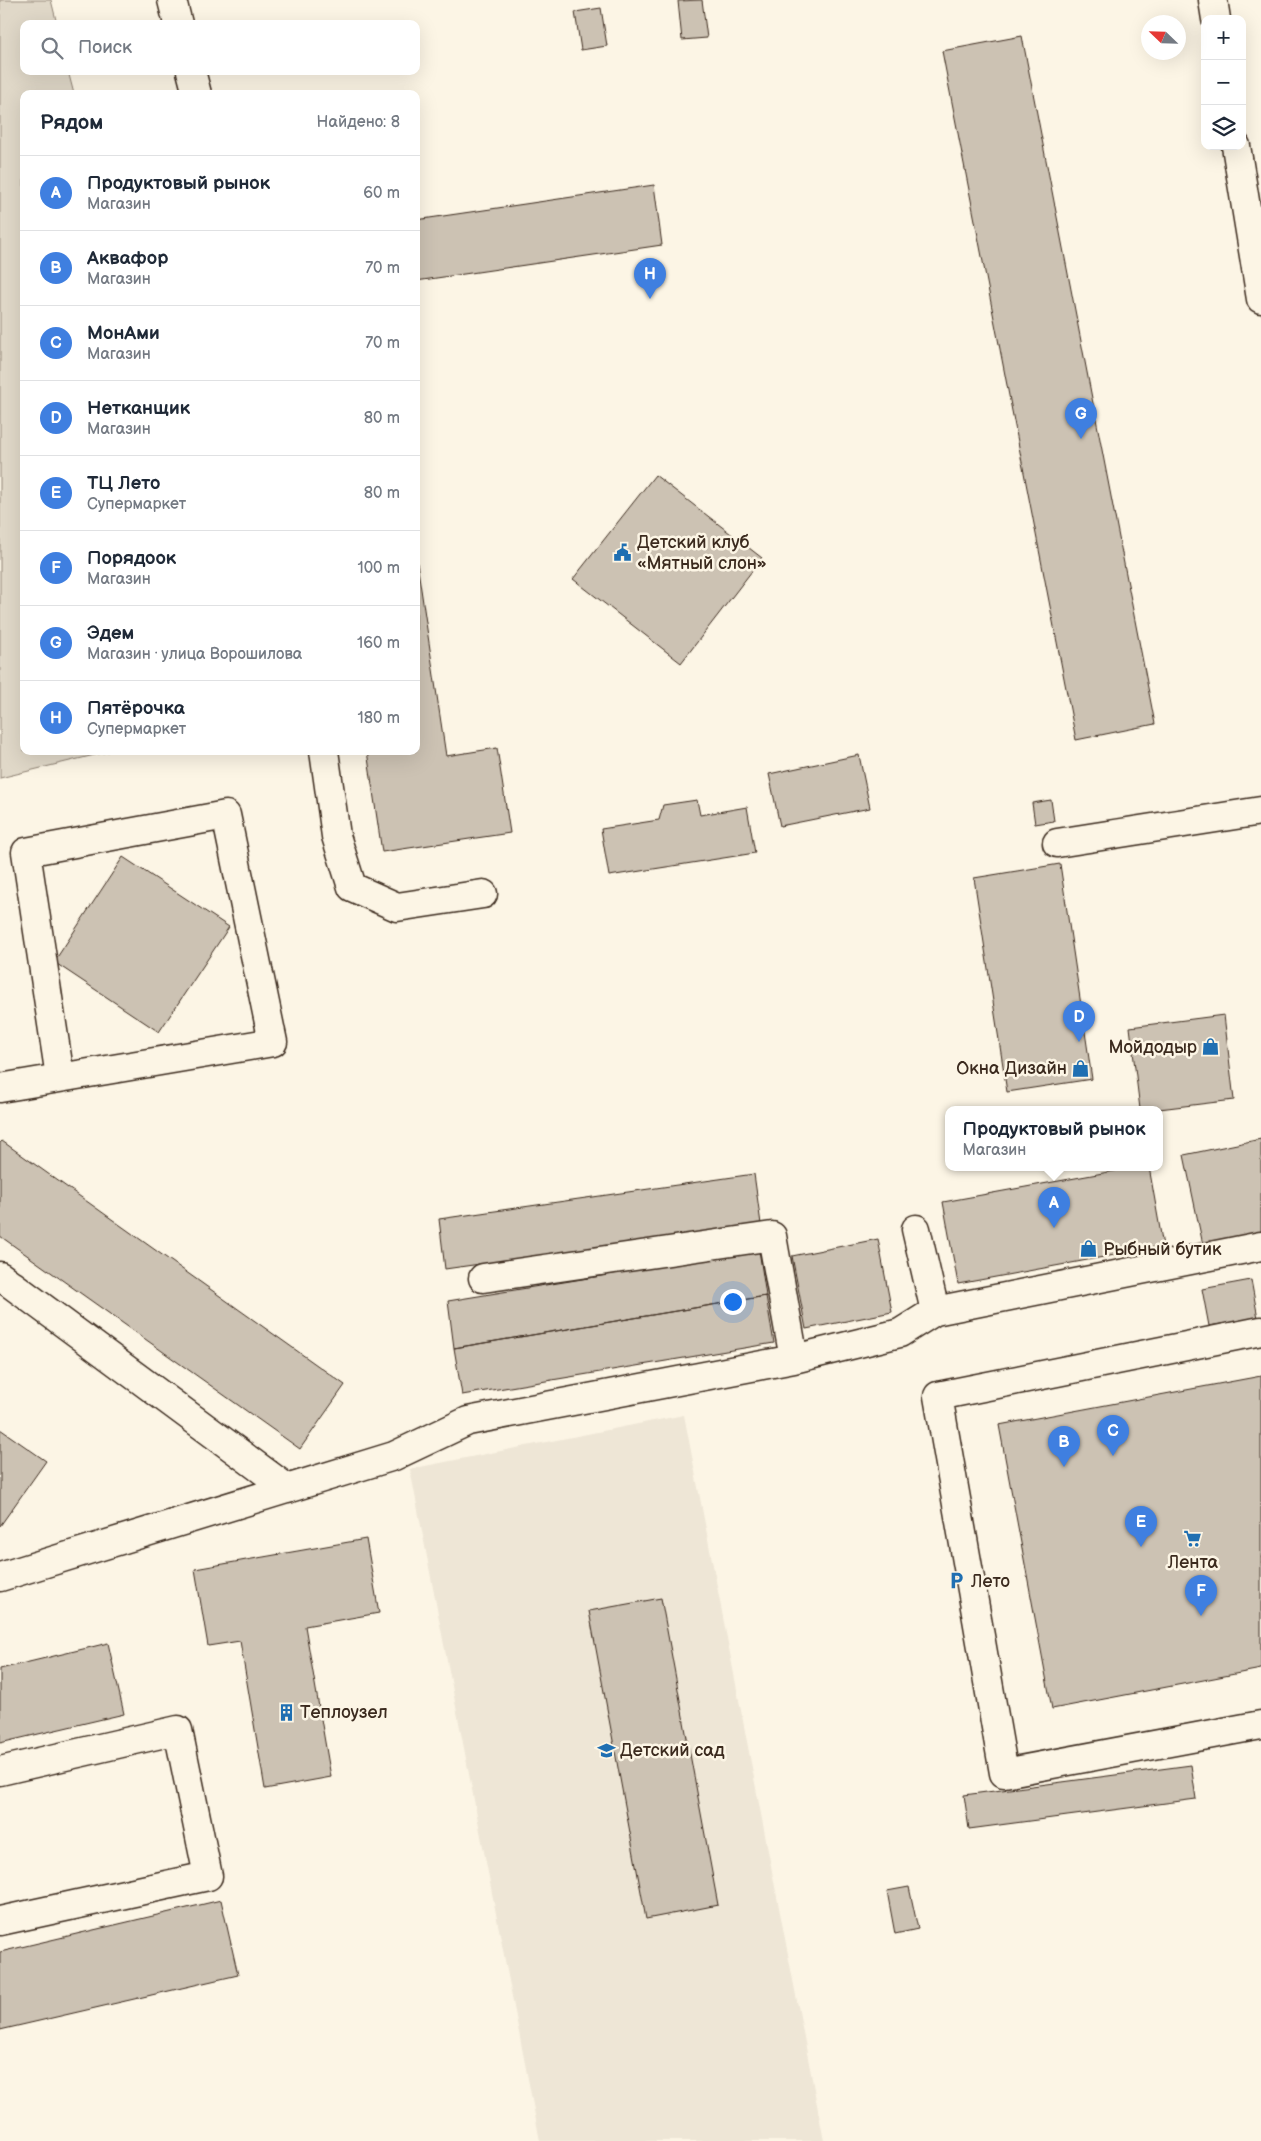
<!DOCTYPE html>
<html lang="ru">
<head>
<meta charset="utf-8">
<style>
	body { margin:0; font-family:"Balsamiq Sans",sans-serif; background:#f2f2f3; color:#1f2937 }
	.controls { position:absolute; right:15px; top:15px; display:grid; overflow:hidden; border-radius:10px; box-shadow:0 5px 20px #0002 }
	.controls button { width:45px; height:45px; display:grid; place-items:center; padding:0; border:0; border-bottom:1px solid #e0e1e3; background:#fff; color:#1f2937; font:25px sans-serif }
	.compass { position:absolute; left:1141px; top:15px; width:45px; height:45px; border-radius:50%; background:#fff; box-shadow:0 5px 20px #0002; rotate:293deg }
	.you { position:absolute; left:732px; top:1301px; width:18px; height:18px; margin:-12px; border:4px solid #fff; border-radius:50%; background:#1a73e8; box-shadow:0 0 0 8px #1a73e833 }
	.badge { display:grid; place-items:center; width:32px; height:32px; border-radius:50%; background:#d93025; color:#fff; font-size:16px; font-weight:700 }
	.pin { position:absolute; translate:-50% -41px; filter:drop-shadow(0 1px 2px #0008) }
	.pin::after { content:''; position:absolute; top:26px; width:18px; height:15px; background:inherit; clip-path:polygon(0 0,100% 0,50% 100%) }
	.popup { position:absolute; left:945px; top:1106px; width:218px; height:65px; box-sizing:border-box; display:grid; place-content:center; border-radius:10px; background:#fff; filter:drop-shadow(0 1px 4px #0005); font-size:16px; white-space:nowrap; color:#747a83 }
	.popup b { font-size:19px; color:#1f2937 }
	.popup::after { content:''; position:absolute; left:50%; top:100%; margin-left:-10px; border:10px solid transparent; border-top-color:#fff }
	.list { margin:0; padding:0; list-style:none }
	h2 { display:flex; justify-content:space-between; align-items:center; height:65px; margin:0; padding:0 20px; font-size:21px }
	h2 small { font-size:16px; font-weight:400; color:#747a83 }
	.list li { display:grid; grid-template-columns:32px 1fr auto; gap:15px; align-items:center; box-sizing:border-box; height:75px; padding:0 20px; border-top:1px solid #e0e1e3 }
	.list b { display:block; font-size:19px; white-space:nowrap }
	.list p { margin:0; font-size:16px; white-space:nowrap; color:#747a83 }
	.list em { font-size:16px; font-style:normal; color:#747a83 }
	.icon { flex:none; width:28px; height:28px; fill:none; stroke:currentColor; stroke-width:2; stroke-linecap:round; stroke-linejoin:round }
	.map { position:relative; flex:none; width:1261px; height:2141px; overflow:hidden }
	.search { position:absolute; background:#fff; box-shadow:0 5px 20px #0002; left:20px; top:20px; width:400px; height:55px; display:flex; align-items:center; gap:12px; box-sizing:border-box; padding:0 18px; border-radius:10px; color:#747a83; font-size:19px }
	.panel { position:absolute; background:#fff; box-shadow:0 5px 20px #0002; left:20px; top:90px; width:400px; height:665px; border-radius:10px }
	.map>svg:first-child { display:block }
	.built { fill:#eee6d6 }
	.green { fill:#e0d8c8; stroke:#8e8173 }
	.building { fill:#ccc2b3; stroke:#3b2a1e }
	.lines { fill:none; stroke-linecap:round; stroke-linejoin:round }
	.minor-casing { stroke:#3b2a1e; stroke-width:31 }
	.major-casing { stroke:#3b2a1e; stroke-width:31 }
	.minor { stroke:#fcf5e5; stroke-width:28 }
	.major { stroke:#fcf5e5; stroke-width:28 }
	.labels { text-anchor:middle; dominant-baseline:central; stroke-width:5; stroke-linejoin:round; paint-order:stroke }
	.poi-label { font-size:18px; fill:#3b2a1e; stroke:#fcf5e5; text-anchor:start }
</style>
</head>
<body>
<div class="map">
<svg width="1261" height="2141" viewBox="0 0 1261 2141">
	<rect width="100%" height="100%" fill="#fcf5e5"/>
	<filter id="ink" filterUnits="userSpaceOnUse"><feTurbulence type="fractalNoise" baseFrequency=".02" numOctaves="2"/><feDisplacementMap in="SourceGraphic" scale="10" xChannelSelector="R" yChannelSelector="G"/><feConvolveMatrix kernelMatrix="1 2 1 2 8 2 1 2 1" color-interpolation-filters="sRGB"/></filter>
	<g filter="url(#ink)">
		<path class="built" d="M684,1415l140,726h-284l-130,-672z"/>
		<path class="green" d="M0,0h51l6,24h-33v47h44l6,23h-50v657h87l-111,27z"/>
		<path class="building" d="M702,0l5,38 -25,2 -4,-39z
			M601,8l6,38 -26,4 -6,-38z
			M1022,36l133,688 -79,16 -134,-689z
			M654,185l8,60 -246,36v-61z
			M655,475l107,83 -81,105 -108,-84z
			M416,556l30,200 51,-8 13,85 -128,19 -15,-101h49z
			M859,755l11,53 -90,18 -11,-52z
			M697,800l3,15 47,-8 8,46 -146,23 -8,-47 58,-9 4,-15z
			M1051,800l3,21 -19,3 -3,-21z
			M123,857l106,70 -70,105 -105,-70z
			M1060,864l32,215 -85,13 -33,-214z
			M1224,1015l10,85 -75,9h-19l-10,-82z
			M1261,1139v94l-58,12 -19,-90z
			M2,1141l343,244 -45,64 -300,-213v-93z
			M1136,1167h13l14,79 -205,38 -15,-82z
			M754,1174l7,50 -316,45 -6,-50z
			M878,1239l14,73 -86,17 -14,-73z
			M759,1250l7,46 -312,52 -6,-47z
			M1251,1280l7,38 -49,8 -7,-37z
			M766,1296l8,47 -312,52 -8,-47z
			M1261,1376v293l-209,40 -53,-284z
			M0,1429l46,32 -46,65z
			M366,1539l13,74 -74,13 26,151 -66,12 -25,-148 -32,5 -13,-77z
			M661,1598l57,307 -72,14 -57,-308z
			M108,1643l16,71 -124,29v-74z
			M1191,1765l5,34 -227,30 -5,-34z
			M909,1887l9,42 -23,5 -8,-43z
			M221,1900l17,75 -238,55v-78z"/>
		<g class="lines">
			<defs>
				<path id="minor" d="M172,0l6,24
					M191,71l6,23
					M324,751l12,85 16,51 45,20 86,-13
					M1057,843l204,-32
					M0,1088l273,-46 -47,-227 -200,37 34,225
					M916,1229l19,82
					M0,1276l288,213
					M483,1278l289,-42 22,123
					M1261,1331l-323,65 66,377 257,-48
					M0,1577l394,-121 74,-35 326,-62 106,-26 35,-22 326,-65
					M0,1771l178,-41 30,146 -208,45"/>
				<path id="major" d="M1213,0l3,19
					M1236,146l25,153"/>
			</defs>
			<use href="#minor" class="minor-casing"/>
			<use href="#major" class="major-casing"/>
			<use href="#minor" class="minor"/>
			<use href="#major" class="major"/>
		</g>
	</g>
	<defs>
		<symbol id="civic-bare" viewBox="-9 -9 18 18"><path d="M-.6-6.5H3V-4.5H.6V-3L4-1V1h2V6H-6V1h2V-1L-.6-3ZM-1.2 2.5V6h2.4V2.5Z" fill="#1f6fb2" stroke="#fcf5e5" stroke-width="2.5" paint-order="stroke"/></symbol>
		<symbol id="shop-bare" viewBox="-9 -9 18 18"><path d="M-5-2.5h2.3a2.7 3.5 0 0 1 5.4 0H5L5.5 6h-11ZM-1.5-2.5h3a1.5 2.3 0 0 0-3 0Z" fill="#1f6fb2" stroke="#fcf5e5" stroke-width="2.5" paint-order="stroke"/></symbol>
		<symbol id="supermarket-bare" viewBox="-9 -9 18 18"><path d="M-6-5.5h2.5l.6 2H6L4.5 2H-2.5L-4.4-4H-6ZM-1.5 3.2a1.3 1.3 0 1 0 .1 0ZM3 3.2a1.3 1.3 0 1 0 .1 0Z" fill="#1f6fb2" stroke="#fcf5e5" stroke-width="2.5" paint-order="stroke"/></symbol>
		<symbol id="parking-bare" viewBox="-9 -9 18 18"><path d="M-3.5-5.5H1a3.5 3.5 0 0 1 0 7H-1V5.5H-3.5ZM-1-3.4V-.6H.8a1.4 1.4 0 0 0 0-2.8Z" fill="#1f6fb2" stroke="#fcf5e5" stroke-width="2.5" paint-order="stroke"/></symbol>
		<symbol id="building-bare" viewBox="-9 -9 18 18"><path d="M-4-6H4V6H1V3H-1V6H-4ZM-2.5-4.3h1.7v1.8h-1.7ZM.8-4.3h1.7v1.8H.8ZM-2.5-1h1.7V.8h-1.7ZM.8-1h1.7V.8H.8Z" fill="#1f6fb2" stroke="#fcf5e5" stroke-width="2.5" paint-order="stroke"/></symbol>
		<symbol id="school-bare" viewBox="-9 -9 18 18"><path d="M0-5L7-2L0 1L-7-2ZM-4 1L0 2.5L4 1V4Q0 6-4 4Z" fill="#1f6fb2" stroke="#fcf5e5" stroke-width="2.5" paint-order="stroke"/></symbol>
	</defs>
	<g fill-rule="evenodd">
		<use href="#civic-bare" x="610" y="540" width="25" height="25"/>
		<use href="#shop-bare" x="1198" y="1034" width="25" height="25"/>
		<use href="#shop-bare" x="1068" y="1056" width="25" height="25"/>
		<use href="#shop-bare" x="1076" y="1236" width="25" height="25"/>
		<use href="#supermarket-bare" x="1180" y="1526" width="25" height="25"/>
		<use href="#parking-bare" x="944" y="1568" width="25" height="25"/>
		<use href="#building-bare" x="274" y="1700" width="25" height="25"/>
		<use href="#school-bare" x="594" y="1738" width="25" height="25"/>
	</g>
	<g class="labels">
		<g class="poi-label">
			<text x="637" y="542">Детский клуб<tspan x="637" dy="21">«Мятный слон»</tspan></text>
			<text x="1197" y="1047" text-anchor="end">Мойдодыр</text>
			<text x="1067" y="1068" text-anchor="end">Окна Дизайн</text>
			<text x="1103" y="1249">Рыбный бутик</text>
			<text x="1193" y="1562" text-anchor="middle">Лента</text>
			<text x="971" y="1581">Лето</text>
			<text x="300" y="1712">Теплоузел</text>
			<text x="620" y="1750">Детский сад</text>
		</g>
	</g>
</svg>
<div class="controls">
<button>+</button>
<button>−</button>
<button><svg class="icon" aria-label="layers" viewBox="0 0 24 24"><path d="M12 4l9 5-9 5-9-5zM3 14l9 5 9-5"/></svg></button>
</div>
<svg class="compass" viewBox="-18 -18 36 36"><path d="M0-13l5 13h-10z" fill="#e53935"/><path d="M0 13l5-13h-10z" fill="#747a83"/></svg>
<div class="you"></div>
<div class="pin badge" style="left:1054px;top:1228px;background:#3f7fe0">A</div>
<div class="popup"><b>Продуктовый рынок</b>Магазин</div>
<div class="pin badge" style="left:1064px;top:1467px;background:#3f7fe0">B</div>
<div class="pin badge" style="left:1113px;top:1456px;background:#3f7fe0">C</div>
<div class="pin badge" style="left:1079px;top:1042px;background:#3f7fe0">D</div>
<div class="pin badge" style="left:1141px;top:1547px;background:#3f7fe0">E</div>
<div class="pin badge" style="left:1201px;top:1616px;background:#3f7fe0">F</div>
<div class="pin badge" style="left:1081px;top:439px;background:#3f7fe0">G</div>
<div class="pin badge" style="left:650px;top:299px;background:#3f7fe0">H</div>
<div class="search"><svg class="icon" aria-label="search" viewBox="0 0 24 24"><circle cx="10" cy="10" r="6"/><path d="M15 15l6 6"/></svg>Поиск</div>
<section class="panel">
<h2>Рядом<small>Найдено: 8</small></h2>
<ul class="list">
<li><span class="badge" style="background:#3f7fe0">A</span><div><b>Продуктовый рынок</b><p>Магазин</p></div><em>60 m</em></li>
<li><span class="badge" style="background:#3f7fe0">B</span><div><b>Аквафор</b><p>Магазин</p></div><em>70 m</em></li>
<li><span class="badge" style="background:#3f7fe0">C</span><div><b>МонАми</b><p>Магазин</p></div><em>70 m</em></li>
<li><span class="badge" style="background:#3f7fe0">D</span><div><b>Нетканщик</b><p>Магазин</p></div><em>80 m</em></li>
<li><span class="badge" style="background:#3f7fe0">E</span><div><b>ТЦ Лето</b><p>Супермаркет</p></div><em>80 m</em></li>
<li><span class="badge" style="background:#3f7fe0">F</span><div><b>Порядоок</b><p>Магазин</p></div><em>100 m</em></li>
<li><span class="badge" style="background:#3f7fe0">G</span><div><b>Эдем</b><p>Магазин · улица Ворошилова</p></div><em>160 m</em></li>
<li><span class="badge" style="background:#3f7fe0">H</span><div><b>Пятёрочка</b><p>Супермаркет</p></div><em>180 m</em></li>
</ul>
</section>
</div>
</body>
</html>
